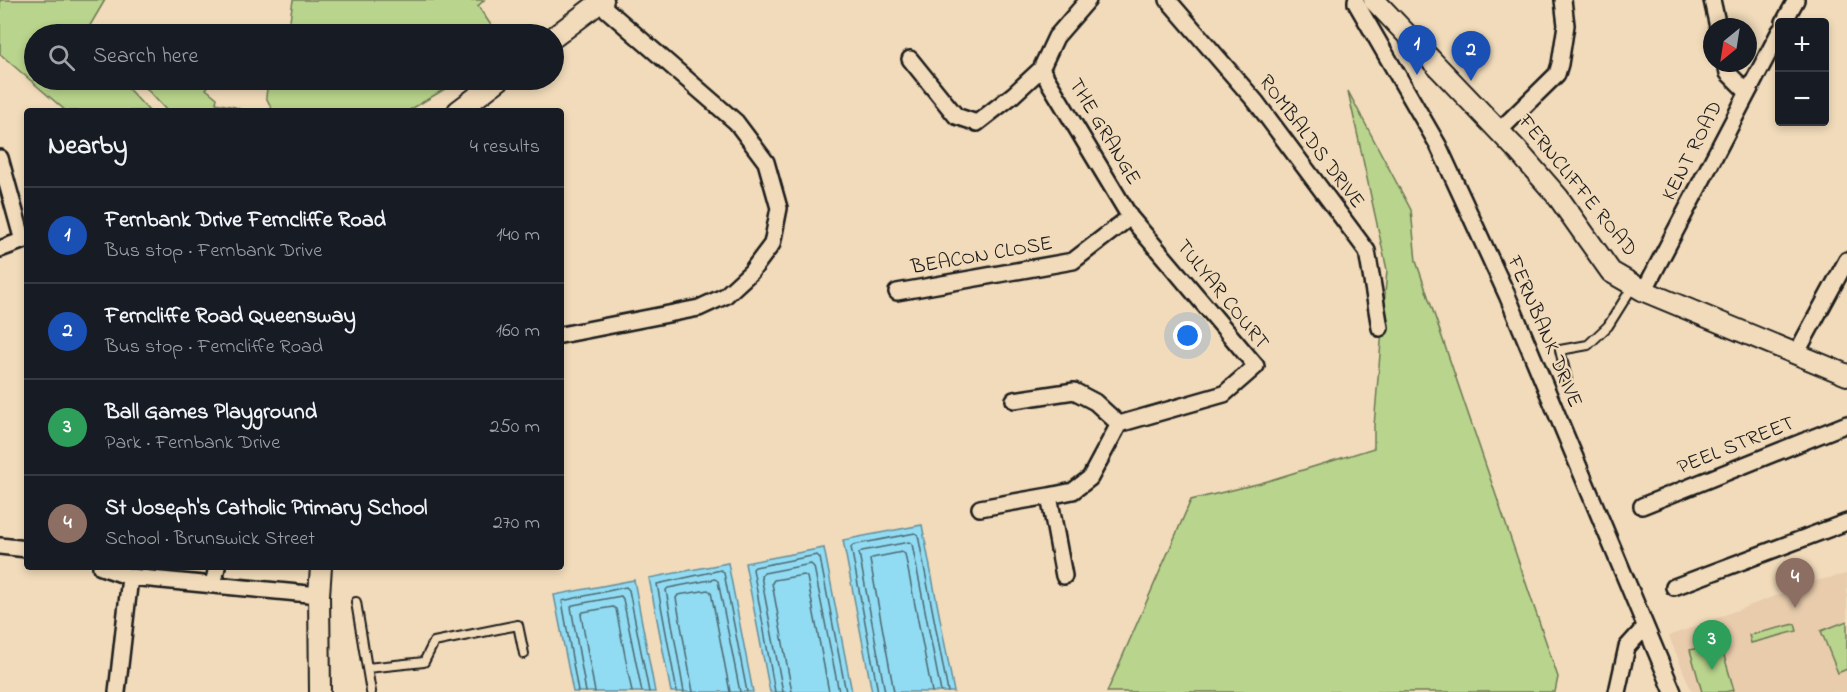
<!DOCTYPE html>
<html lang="en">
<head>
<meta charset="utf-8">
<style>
	body { margin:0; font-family:"Indie Flower",sans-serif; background:#242831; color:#f1f3f6 }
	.controls { position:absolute; right:18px; top:18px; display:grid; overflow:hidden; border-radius:6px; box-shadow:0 3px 9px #0003 }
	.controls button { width:54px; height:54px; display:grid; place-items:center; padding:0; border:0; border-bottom:2px solid #363941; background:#171b24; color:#f1f3f6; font:30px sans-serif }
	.compass { position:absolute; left:1703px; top:18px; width:54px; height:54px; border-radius:50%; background:#171b24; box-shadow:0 3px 9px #0003; rotate:210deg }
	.you { position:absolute; left:1188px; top:336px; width:21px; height:21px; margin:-15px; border:4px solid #fff; border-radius:50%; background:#1a73e8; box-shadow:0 0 0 9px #1a73e833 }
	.badge { display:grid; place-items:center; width:39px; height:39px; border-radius:50%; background:#0b8043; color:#fff; font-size:20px; font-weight:700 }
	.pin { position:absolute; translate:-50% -50px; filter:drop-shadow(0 2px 3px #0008) }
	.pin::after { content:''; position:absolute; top:32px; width:21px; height:18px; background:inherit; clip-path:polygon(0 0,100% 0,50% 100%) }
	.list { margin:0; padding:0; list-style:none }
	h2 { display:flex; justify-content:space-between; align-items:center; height:78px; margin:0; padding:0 24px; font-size:26px }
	h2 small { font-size:20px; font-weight:400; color:#9ea1a6 }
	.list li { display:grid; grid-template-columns:39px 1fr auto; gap:18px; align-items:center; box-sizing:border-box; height:96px; padding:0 24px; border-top:2px solid #363941 }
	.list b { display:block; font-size:22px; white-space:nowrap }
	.list p { margin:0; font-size:20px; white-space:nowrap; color:#9ea1a6 }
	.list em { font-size:20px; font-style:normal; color:#9ea1a6 }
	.icon { flex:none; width:33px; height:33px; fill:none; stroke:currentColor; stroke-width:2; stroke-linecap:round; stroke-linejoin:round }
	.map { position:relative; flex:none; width:1847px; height:692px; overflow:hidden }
	.search { position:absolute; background:#171b24; box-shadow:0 3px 9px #0003; left:24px; top:24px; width:540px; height:66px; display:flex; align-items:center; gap:15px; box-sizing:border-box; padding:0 21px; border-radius:33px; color:#9ea1a6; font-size:22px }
	.panel { position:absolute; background:#171b24; box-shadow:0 3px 9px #0003; left:24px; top:108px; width:540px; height:462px; border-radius:6px }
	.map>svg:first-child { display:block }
	.built { fill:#e8ccac }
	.green { fill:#b9d48c; stroke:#6a7854; stroke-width:1.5 }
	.water { fill:#92dcf3; stroke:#638f9d; stroke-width:1.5 }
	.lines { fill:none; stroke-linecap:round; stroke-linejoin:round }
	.shore { stroke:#4b6972; stroke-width:1.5 }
	.service-casing { stroke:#1c1c1c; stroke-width:12 }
	.minor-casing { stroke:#1c1c1c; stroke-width:20 }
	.tertiary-casing { stroke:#1c1c1c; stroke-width:24 }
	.service { stroke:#f1dbba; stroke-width:8 }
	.minor { stroke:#f1dbba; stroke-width:15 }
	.tertiary { stroke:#f1dbba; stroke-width:20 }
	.labels { text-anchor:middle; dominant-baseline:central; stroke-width:4.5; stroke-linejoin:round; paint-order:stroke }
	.street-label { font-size:21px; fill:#1c1c1c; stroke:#f1dbba }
</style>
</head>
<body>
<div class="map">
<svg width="1847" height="692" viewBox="0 0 1847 692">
	<rect width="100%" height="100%" fill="#f1dbba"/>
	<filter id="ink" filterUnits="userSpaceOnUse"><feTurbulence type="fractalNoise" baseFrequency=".0167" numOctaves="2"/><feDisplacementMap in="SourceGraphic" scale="12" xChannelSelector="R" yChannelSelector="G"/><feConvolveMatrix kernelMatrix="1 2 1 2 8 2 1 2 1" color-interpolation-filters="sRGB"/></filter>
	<g filter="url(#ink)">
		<path class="built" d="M1847,574v118h-155l-23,-56 146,-55z"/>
		<path class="green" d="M0,0h105l-20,34h-51v46h86l29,31h-83l-66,-57z
			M293,0h191l-6,6 19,28h-213l6,-14z
			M148,80h60l2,4 -4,5 11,9 -1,5 19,4 9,4h-77l-23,-25z
			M268,80h192l-52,31h-135l-7,-14z
			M1348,91l63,119 5,51 142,416 -3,15h-448l84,-192 70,-17 113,-35v-22l13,-156z
			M1847,621v48l-9,4 -17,-42z
			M1795,624l2,7 -46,12 -2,-8z
			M1720,642l14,48 -9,2h-23l-12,-42z"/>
		<path class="water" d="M922,525l32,167h-82l-29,-152z
			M824,548l28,144h-82l-25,-129z
			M728,563l25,129h-82l-22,-114z
			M634,580l21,112h-82l-19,-97z"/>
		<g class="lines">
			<path class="shore" d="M578,692l-16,-91 64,-14 3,3 20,102
				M586,692l-15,-85 2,-2 48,-9 2,3 19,93
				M595,692l-14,-77 2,-3 30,-5 3,2 16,83
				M677,692l-20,-108 64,-14 3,3 23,119
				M684,692l-18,-102 2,-2 47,-9 3,2 22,111
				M693,692l-17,-94 2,-3 30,-5 3,2 19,100
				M775,692l-22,-123 2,-2 62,-12 3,3 26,134
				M783,692l-22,-116 3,-3 47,-9 3,3 25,125
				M792,692l-20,-109 2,-3 30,-5 3,2 22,115
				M878,692l-27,-145 2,-2 62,-12 3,2 30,157
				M885,692l-26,-139 3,-2 47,-9 3,2 29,148
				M894,692l-24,-132 2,-2 30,-6 3,2 27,138"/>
			<defs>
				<path id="service" d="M1567,379l-7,-29 28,-5 20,-19 25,-40
					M356,602l15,90
					M367,668l57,-6 10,-20 84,-17 6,29"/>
				<path id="minor" d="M1168,0l88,102 111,149 13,77
					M1356,0v3l82,142 69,150 166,397
					M1712,0l6,27
					M1784,22l12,-22
					M910,59l46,57 21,7 36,-28 28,-26 15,-32 32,-37
					M1726,63l2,10 19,19
					M1500,130l57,-56 3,-10 6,-39 -3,-25
					M0,158l23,83
					M0,249l27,-10
					M1644,291l136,-260
					M897,292l176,-31 57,-44
					M561,335l138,-27 26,-12 26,-24 21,-28 7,-36 -13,-46 -30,-40 -137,-119
					M1796,354l51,-94
					M1014,400l60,-9 21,11 24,22 105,-30 32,-28 -126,-149 -89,-148
					M1642,506l205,-82
					M980,508l69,-12
					M0,546l27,3
					M101,567l29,10 189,18
					M1064,576l-15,-80 24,-5 17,-13 29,-54
					M213,585l4,-18
					M1674,587l173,-65
					M117,692l13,-115
					M1617,692l10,-45 18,-20"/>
				<path id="tertiary" d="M1374,0l144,151 40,46 53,75 33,19 203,84
					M554,37l49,-37
					M458,111l41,-31
					M320,692l-1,-97 2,-28"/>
			</defs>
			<use href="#service" class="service-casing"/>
			<use href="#minor" class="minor-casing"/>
			<use href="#tertiary" class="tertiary-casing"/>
			<use href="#service" class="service"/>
			<use href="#minor" class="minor"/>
			<use href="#tertiary" class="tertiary"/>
		</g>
	</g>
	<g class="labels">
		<g class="street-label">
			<text transform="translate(1104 132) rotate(59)">THE GRANGE</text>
			<text transform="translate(1311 142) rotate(53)">ROMBALDS DRIVE</text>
			<text transform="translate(1693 151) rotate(-63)">KENT ROAD</text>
			<text transform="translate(1577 186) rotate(51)">FERNCLIFFE ROAD</text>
			<text transform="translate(982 256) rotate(-10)">BEACON CLOSE</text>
			<text transform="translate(1222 295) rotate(51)">TULYAR COURT</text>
			<text transform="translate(1544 332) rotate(67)">FERNBANK DRIVE</text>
			<text transform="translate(1736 446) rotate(-22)">PEEL STREET</text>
		</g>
	</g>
</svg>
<div class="controls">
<button>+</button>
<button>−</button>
</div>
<svg class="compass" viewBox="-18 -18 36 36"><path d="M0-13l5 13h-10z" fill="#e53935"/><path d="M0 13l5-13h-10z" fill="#9ea1a6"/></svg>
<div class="you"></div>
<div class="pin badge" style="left:1417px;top:75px;background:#1a4fb4">1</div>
<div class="pin badge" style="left:1471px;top:81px;background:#1a4fb4">2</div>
<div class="pin badge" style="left:1712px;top:670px;background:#2e9e5b">3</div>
<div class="pin badge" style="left:1795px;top:608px;background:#8d6e63">4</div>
<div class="search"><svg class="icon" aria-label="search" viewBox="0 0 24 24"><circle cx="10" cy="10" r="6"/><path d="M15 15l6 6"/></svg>Search here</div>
<section class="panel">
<h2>Nearby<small>4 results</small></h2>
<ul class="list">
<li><span class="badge" style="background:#1a4fb4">1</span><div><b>Fernbank Drive Ferncliffe Road</b><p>Bus stop · Fernbank Drive</p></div><em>140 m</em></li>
<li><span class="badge" style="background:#1a4fb4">2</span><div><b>Ferncliffe Road Queensway</b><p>Bus stop · Ferncliffe Road</p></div><em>160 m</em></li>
<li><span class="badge" style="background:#2e9e5b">3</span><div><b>Ball Games Playground</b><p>Park · Fernbank Drive</p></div><em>250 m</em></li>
<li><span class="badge" style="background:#8d6e63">4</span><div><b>St Joseph's Catholic Primary School</b><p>School · Brunswick Street</p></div><em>270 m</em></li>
</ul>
</section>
</div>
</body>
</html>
